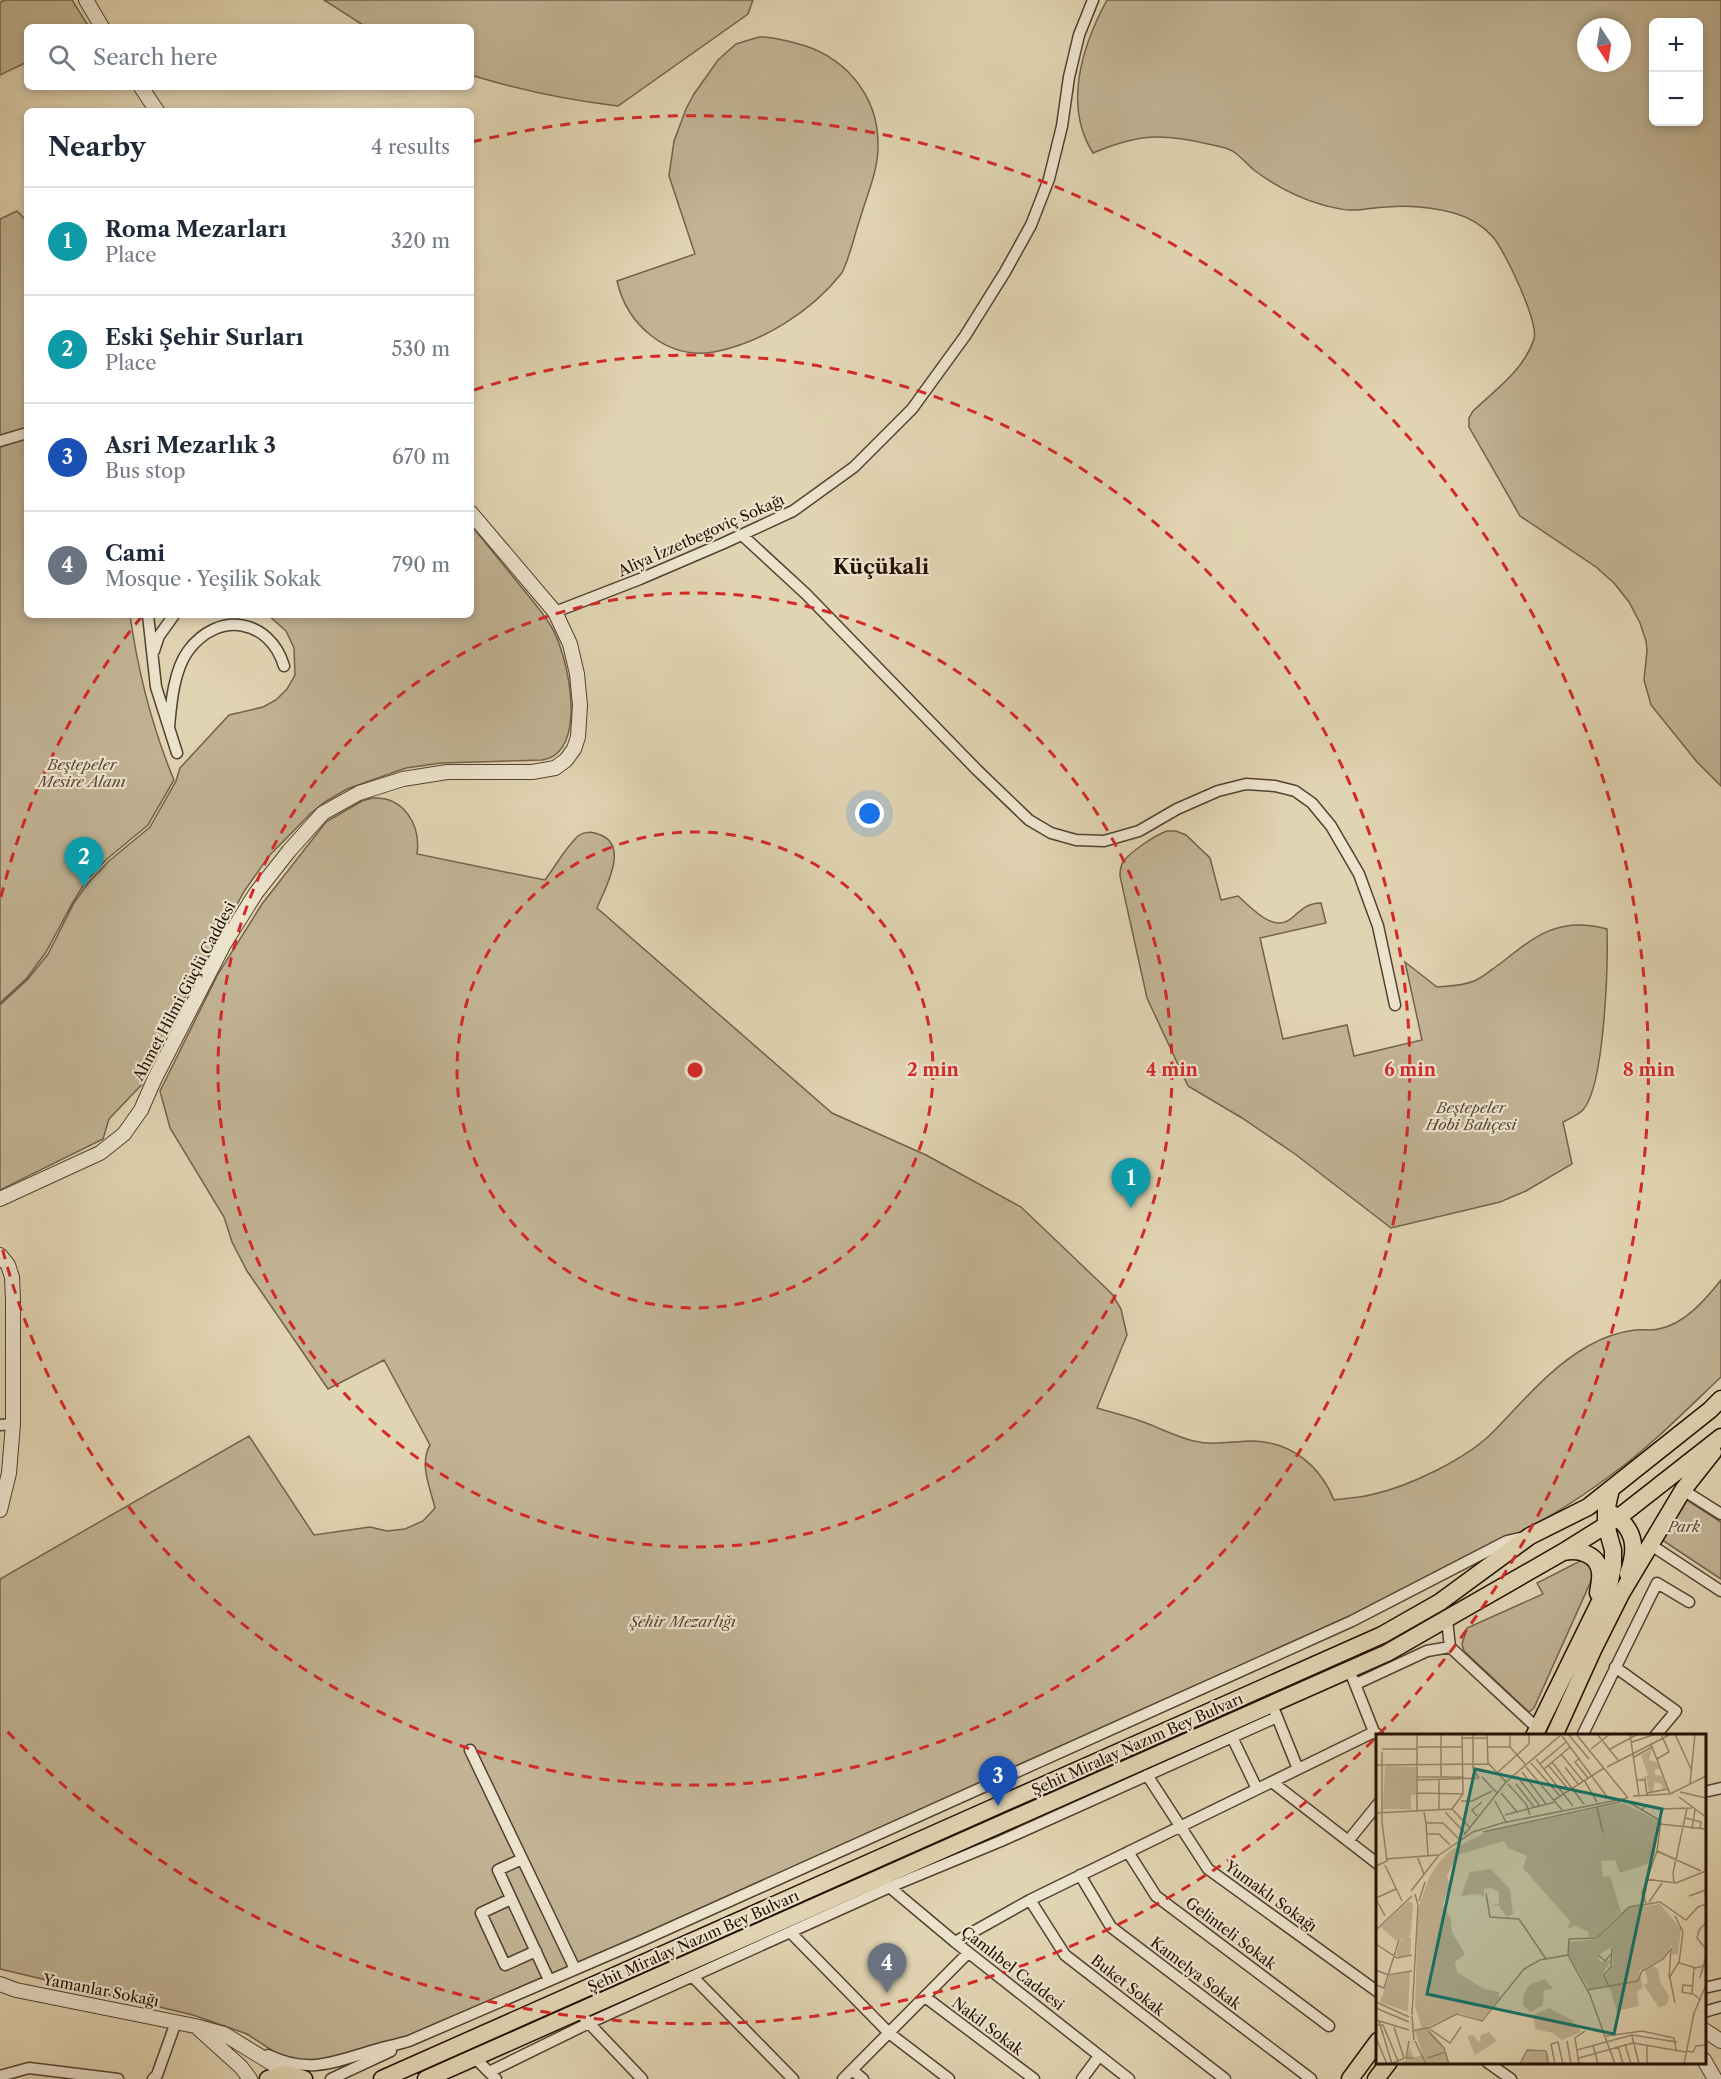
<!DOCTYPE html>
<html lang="en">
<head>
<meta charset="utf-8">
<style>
	body { margin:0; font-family:"Libre Caslon Text",serif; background:#f2f2f3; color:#1f2937 }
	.controls { position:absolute; right:18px; top:18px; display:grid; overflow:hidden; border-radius:9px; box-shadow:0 3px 9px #0003 }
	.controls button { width:54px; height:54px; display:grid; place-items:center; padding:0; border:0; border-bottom:2px solid #e0e1e3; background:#fff; color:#1f2937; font:30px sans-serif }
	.compass { position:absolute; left:1577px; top:18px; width:54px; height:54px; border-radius:50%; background:#fff; box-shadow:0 3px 9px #0003; rotate:168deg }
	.you { position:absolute; left:870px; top:814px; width:21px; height:21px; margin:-15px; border:4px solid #fff; border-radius:50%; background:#1a73e8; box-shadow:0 0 0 9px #1a73e833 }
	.badge { display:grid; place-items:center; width:39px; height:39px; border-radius:50%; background:#2563eb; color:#fff; font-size:20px; font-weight:700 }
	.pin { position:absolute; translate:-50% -50px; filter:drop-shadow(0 2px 3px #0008) }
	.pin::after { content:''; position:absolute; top:32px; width:21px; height:18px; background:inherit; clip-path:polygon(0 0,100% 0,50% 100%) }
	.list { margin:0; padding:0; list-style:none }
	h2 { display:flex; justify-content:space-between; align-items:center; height:78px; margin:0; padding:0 24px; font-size:26px }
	h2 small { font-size:20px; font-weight:400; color:#747a83 }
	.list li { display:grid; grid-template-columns:39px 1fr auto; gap:18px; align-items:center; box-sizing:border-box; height:108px; padding:0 24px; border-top:2px solid #e0e1e3 }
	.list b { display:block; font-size:22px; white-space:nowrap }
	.list p { margin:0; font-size:20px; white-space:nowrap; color:#747a83 }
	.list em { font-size:20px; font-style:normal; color:#747a83 }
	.icon { flex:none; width:33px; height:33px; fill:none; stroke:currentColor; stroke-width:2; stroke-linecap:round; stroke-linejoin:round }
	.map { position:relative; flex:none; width:1721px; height:2079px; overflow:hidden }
	.search { position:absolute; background:#fff; box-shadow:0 3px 9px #0003; left:24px; top:24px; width:450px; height:66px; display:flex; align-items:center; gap:15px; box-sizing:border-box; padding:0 21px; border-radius:9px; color:#747a83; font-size:22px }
	.panel { position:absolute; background:#fff; box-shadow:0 3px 9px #0003; left:24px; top:108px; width:450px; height:510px; border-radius:9px }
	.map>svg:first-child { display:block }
	.green { fill:#c1b394; stroke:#73624c; stroke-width:1.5; fill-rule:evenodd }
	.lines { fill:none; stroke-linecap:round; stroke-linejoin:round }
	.minor-casing { stroke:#544130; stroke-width:13 }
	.tertiary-casing { stroke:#544130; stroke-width:16 }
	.primary-casing { stroke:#251004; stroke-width:19 }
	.minor { stroke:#ece3cd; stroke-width:10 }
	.tertiary { stroke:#ece3cd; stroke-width:14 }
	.primary { stroke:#e1d4b2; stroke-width:16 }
	.ring { fill:none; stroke:#d62828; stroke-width:3; stroke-dasharray:10 8 }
	.labels { text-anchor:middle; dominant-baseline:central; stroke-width:4.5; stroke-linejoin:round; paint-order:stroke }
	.street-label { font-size:15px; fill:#251004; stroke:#ece3cd }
	.park-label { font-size:15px; font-style:italic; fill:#5c4936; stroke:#ece3cd }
	.district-label { font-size:21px; font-weight:bold; fill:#251004; stroke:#ece3cd }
	.inset-road { fill:none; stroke:#96866c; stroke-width:1.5 }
	.view { fill:#0f766e; fill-opacity:0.15; stroke:#0f766e; stroke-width:3 }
	.inset-edge { fill:none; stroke:#251004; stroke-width:3 }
	.centre { fill:#d62828; stroke:#ece3cd; stroke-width:3 }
	.ring-label { font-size:18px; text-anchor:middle; font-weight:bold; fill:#d62828; stroke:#ece3cd; stroke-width:4.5; stroke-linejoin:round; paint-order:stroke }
</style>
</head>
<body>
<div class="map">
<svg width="1721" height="2079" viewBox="0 0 1721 2079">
	<rect width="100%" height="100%" fill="#e1d4b2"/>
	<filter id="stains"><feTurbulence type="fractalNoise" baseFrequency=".00333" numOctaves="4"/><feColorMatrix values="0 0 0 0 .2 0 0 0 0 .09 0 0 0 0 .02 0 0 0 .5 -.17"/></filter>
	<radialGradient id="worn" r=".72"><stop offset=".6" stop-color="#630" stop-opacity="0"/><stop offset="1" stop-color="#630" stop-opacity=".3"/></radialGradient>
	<path class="green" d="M5,0h67l17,27h-62v35l-27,13v-73z
		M324,0h429l-5,14 -130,92c-51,-6 -99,-16 -147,-31v-48h-105z
		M1107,0h614v786l-24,-24 -46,-57 -7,-25 3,-29 -1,-10 -6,-18 -11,-21 -15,-19 -18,-16 -76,-51 -51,-89v-9l4,-7c22,-21 51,-41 61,-72 5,-16 -29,-89 -42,-103 -10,-11 -24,-19 -38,-23 -22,-6 -46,-8 -68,-6 -12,0 -25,4 -36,3 -9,0 -18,-3 -27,-5 -25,-7 -48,-19 -69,-35 -7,-6 -13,-13 -20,-18 -6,-5 -18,-6 -26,-8 -46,-11 -70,-10 -115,9 -30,-47 -11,-107 14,-153zM1654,22h44v100h-44zM1586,27h36v36h-36z
		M759,37c13,-1 23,3 36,6 47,11 83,50 83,101 1,25 -11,50 -18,75 -5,13 -12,46 -19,55 -30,38 -80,69 -127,78 -47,8 -87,-27 -97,-71l78,-27 -26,-78 5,-35 12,-32 8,-15 24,-34 18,-16z
		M17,211l10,10v394h103c8,57 22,112 44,165l-26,45 -41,34 -21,22 -13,21 -27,50 -19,26 -27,25v-784z
		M471,525c17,21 35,43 52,64 10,12 20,24 28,37 17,28 39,127 -9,134l-101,3 -35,5 -59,21 -21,12 -15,12 -42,43 -24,34 -73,131 -25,58 -38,40 -6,20 -103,51v-185l28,-26 20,-25 26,-51 14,-20 21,-22 41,-34 26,-46 4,-13 49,-53 34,-8 13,-7 11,-11 8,-14 -1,-27 -8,-17 -18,-16h203z
		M372,798c32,-2 49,27 45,56l128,26c10,-13 19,-30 31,-42 5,-6 15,-7 22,-4 33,10 7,54 -1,74l235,205 94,42 95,52 91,87 9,15 6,26 -30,73c17,5 33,9 49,15 16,6 31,14 48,18 20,5 39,0 59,0 39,1 67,25 81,59 12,-2 24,-2 36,-5 38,-8 97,-36 124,-64 29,-30 57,-64 94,-85 14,-8 31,-14 47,-16 8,-1 16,1 23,-1 26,-4 48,-30 63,-49v97c-36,34 -70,69 -110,98 -51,39 -109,68 -166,99l-671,306 -416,178 -33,8 -46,-11 -32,-21 -54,-19 -193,-46v-390l249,-143 65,99 56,-8 17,4 18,-2 18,-8 12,-13c-5,-21 -16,-44 -5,-63l-46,-85 -56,29 -81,-118 -15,-29 -8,-25 -54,-89 -10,-37 58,-117 44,-70 64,-82 36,-21z
		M1167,831h9l10,4 24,23 11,42 17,-4c14,12 36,39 55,21 9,-8 15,-14 28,-14l5,20 -66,15 23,101 64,-14 7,31 68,-16 -17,-78 32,25c12,-1 25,-1 37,-6 10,-4 18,-12 27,-18 35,-28 59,-47 106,-34 1,35 -2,156 -24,181 -5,5 -14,9 -20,12l9,42 -46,27 -26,11 -109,26 -96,-74 -53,-36 -54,-32 -41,-88 -27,-122c0,-5 0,-9 3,-14 7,-10 32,-27 44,-31z
		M1676,1493l45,29v57l-71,-47z
		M1582,1560c9,5 12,11 9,21l-57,127 -5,4 -65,-61 -2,-7 5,-16 76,-34 -6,-11z"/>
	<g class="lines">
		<defs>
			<path id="minor" d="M0,441l27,-8
				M742,535l64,59 171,176 52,50 22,13 25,7 28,1 35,-10 38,-22 41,-18 28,-7 29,2 20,5 17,12 19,23 28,48 19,52 17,79
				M555,612l85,-33 84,-36 69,-32 61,-44 58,-58 53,-73 40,-64 26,-47 18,-46 13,-53 7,-49 10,-42 14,-35
				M148,615l8,72 21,66
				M154,651l5,-15 15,-21
				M169,727c2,-24 5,-57 19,-76 30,-41 82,-32 96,15
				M0,1425l13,-1
				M1683,1490l38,24
				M1651,1545l70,46
				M1447,1620l3,27 87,81
				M1615,1667l61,44 -21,25
				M1353,1679l21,53 4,3
				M1356,1684l71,-33 23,-4
				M1275,1712l23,57
				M1582,1736l75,-153 32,19
				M1232,1737l25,52
				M470,1750l105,219
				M1147,1775l61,94 170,123
				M1272,1782l106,82
				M1704,1792l17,-4
				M1348,1841l30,-37
				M1128,1852l28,44 173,130
				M522,1859l-24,11 51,110
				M1080,1875l31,52 200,152
				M887,1885l68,57 174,137
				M511,1899l-30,14 24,52 31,-14
				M1030,1900l35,55 160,124
				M791,1933l98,100 60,46
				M955,1942l75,-42 344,-168
				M693,1977l100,102
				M1704,1988l17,-4
				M925,1997l109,82
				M1704,2012l17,-5
				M585,2019l57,60
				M268,2055c38,18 62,9 100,-3 13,-4 27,-7 41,-11l232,-100 711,-320 155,-80 17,-4
				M474,2057l22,22
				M1487,2062l24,17
				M852,2070l11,9
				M489,2072l100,-49 301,-136 111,-46 276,-124
				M0,2076l29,-8 89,11
				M153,2079l4,-4 19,-53
				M331,2079l60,-28
				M843,2079l125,-126
				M1082,2079l17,-23"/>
			<path id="tertiary" d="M86,0l16,27
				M141,87l16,24
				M0,1199l100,-46 24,-19 17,-24 14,-32 69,-134 32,-51 33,-42 34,-38 36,-20 44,-14 44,-7h85l23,-4 11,-8 8,-11 4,-12 2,-32 -3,-31 -7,-30 -15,-32 -84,-99
				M0,1255l8,10 4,12 1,23v124l-4,49 -9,37
				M0,1984l16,6 179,36 29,8 65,40
				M199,2029l42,38 9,12
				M1704,2030l17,11
				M1704,2060l11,19"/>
			<path id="primary" d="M1609,1512c26,15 29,35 19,62
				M1564,1552c15,-3 34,2 36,20 1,6 -1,14 -2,21
				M1534,1736l76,-155 3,-15v-16l-7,-25v-14l5,-22
				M1554,1736l39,-86 28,-56 62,-104 30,-38
				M268,2079l18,-5 18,5
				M382,2079l1000,-444 58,-33 90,-66 58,-29 122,-97 11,-11
				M426,2079l961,-426 176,-101 56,-35 102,-80
				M1350,2079l28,-38
				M1376,2079l13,-17"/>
		</defs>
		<use href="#minor" class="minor-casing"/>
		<use href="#tertiary" class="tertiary-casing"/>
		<use href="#primary" class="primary-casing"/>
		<use href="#minor" class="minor"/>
		<use href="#tertiary" class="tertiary"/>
		<use href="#primary" class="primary"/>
	</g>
	<g class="ring">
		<circle cx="695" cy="1070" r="238"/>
		<circle cx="695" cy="1070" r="477"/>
		<path d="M1 897A715 715 0 0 1 143 615M474 390A715 715 0 1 1 1 1243"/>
		<path d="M472 142A954 954 0 1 1 3 1727"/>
	</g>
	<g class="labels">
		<g class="street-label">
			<text transform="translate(701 535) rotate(-24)">Aliya İzzetbegoviç Sokağı</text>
			<text transform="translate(184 991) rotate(-62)">Ahmet Hilmi Güçlü Caddesi</text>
			<text transform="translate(1137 1744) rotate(-24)">Şehit Miralay Nazım Bey Bulvarı</text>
			<text transform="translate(1271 1896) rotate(36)">Yumaklı Sokağı</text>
			<text transform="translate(1231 1933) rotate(37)">Gelinteli Sokak</text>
			<text transform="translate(693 1941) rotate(-24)">Şehit Miralay Nazım Bey Bulvarı</text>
			<text transform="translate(1013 1968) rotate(38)">Çamlıbel Caddesi</text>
			<text transform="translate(1196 1973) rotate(37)">Kamelya Sokak</text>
			<text transform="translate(1128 1985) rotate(38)">Buket Sokak</text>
			<text transform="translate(101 1990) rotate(11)">Yamanlar Sokağı</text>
			<text transform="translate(988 2026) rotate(37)">Nakil Sokak</text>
		</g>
		<g class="park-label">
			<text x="82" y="764">Beştepeler<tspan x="82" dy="17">Mesire Alanı</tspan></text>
			<text x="1471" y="1107">Beştepeler<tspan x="1471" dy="17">Hobi Bahçesi</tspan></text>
			<text x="1684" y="1526">Park</text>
			<text x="683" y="1621">Şehir Mezarlığı</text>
		</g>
		<g class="district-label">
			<text x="881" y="566">Küçükali</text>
		</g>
	</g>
	<g transform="translate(1376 1734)">
		<rect width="330" height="330" fill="#e1d4b2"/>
		<path d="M276,15l-3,11 7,2 4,7h-5v6l7,1 5,12 -4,2 -1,-6 -7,-2 -2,9 -4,2 -2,-13h-8l9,-5 -7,-20zM9,32l31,1v28h-5v14h-28zM247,69l36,18 -4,32 -5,10 -30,10 -5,-13 -14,1 2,16 7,-1 11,36 -24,25h-8l-1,-5 -13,-6 -8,3 3,-8 -47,-53 4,-12 -19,-8 -4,-7 -47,14 -10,21 3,9 -7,20 8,14 1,13 13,22 -10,8 2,10 27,17 15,3v6l-18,22 -21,-7 -34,14 15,16 9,21h-52l8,-4 4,-13 3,11 10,-3 -8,-24 7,-2 -7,-23 3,-97 11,-31 11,-17 11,-11 38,-19zM115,135l19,20 3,25 -6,3 -9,-12 -7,1 8,-3v-11l-8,-4 -7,1v8l-6,-3 -17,2 9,-24zM33,167l4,2 -2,31 -3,3h3v12l-2,6 -10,2 -3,-2 4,-14 6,-3 -10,3 -15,-14zM284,170l21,25 -3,25 -6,1v-11l-8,13 -25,14 4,17 -6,4 2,14 -22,5 -11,-35 7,-10v-20l-16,10 4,6 10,-2 -7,12 4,13 -19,4 -21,-35 1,-12 29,-3 31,-31zM277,232l5,3 2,13 9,14 -2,8 -8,4 -15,-23 4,-2 -3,-13zM34,238l-2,40 -28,-10 9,-26zM169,245l8,10 -9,1 -1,15 -12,7 -8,-7v-9l6,-11zM173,274l23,12 9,12 -19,8 -9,-7 -18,-4 -2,-14zM113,298l8,9 -22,14 -8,-19 6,-1 6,8 2,-8zM151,316l21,3 2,11h-31z" fill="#c1b394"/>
		<path class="inset-road" d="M65,0v43M97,0v35l6,9M111,0l1,29 18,19M134,0v13l16,18M192,0l21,25M200,0l52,64M221,0l21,26M254,0l9,62M299,0l16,35M186,2l46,62M86,4h25M256,8l24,-8M275,10l19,50M41,13h45M111,13h23M6,15h35M215,15l19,-15M234,15l28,-15M185,20l22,27M258,23l18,-10M204,24l-5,4 13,16M160,25l37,47M281,25l12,-7 -8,-18M176,28l32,42M155,29l29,33M164,30l26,-22M0,31l113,-1M172,31l21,25M150,33l36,43M189,33l13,17M231,33l64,-33M168,35l26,-22M146,38l24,32M121,39l32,-29v-10M141,42l23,30M41,43h47M106,43l16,17M41,46l62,-2M208,46l13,22M261,46h8l2,15M132,50l18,20 4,11M140,50l18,23M314,50l5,-50M304,58l26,6M41,59l46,1M125,59l16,19M271,59l21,-4M257,62l37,-2 36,-18M303,63l27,20M178,66l50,-32M85,67h11l20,-10M119,67l11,21M254,69l31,18 -4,30 -15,42 4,10M221,73l6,26M76,75l18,19M63,76v-30M265,77l5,-6 13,4 33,-1M41,78v-78M48,78l2,11h17l16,16M69,78l20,21M0,79l76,-4 11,-15 -1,-60M129,81l50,-13M101,82l-5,-6 10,-8M310,84l15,4 -1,7M50,89l2,32M284,90l46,5M316,95l3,-19M107,98l137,-30M51,100h12l11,11M88,101l42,-53 56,-48M281,117l44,20M41,122l7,18M10,125l52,-4M9,131l17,36M0,132l11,-5 -5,-39v-70M269,145l31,4 30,-12M298,149l-1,-10 14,-65M35,157l28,-36 34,-23 29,-9 126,-25M110,159l4,24 29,2 27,40M313,162l17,-6M0,164l20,-9M0,165l9,17M43,167l6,-19M273,168l13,-19M299,182l8,16 -4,31 17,5 10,-3M330,189l-7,7 -2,8 9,11M0,196l36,-34M0,210l21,14 15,-3M222,221l7,6 6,-7M318,234l-2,25 9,7M0,236l12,5 24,-4M294,244l5,25M324,244l6,-22M0,251l8,3 15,-48M233,253l-5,-12 7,-8 1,-19M211,256l51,-9 4,-10 21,-12 8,-10 -2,29 10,-16M316,260l-10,-2 1,-7 10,1M0,268l33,15M0,274l33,14M36,281l6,-110 -3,-11M36,282l2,24M0,286l33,10M3,287l13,43M0,291h7l15,36 -5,2M18,293l10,31 -6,3M52,294l22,15 11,-16M36,297l19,-4 26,-13 25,7 42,-52 16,-9 28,-5M52,297l16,17 5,16M255,298l8,32M230,302l36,-5 32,7 2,12M0,304l11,26M33,307l-3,17h8M39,307l11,23M191,307l4,23M249,310l6,20M217,311l5,19M271,311v19M242,312l5,18M201,316l55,-15 45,7M310,317l7,1 3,-6 10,-1M51,324l19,-6M203,324l54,-15 53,9M144,330l7,-14 19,1 2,13M179,330l-4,-20 7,-2 5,22M203,330l-4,-26 10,-7M239,330l-25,-69 -22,-40 1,-16 28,-1 32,-31 31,-5 26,18 12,-13 8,-3M308,330l10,-51 12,-28"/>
		<path class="view" d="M99,35l187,40 -48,225 -187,-40z"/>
		<rect width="330" height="330" class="inset-edge"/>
	</g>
	<circle cx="695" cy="1070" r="9" class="centre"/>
	<g class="ring-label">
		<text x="933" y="1076">2 min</text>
		<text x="1172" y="1076">4 min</text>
		<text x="1410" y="1076">6 min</text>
		<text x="1649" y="1076">8 min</text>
	</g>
	<rect width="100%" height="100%" filter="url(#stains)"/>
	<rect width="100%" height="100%" fill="url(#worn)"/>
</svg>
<div class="controls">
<button>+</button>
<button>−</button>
</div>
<svg class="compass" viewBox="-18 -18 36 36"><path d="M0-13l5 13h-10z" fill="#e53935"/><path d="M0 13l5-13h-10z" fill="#747a83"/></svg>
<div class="you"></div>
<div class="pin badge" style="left:1131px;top:1208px;background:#0f9aa8">1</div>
<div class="pin badge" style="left:84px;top:887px;background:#0f9aa8">2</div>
<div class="pin badge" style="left:998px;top:1806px;background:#1a4fb4">3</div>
<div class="pin badge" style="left:887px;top:1993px;background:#6b7280">4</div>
<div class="search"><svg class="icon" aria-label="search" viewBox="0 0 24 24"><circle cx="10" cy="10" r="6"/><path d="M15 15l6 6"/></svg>Search here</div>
<section class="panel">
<h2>Nearby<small>4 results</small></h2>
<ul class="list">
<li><span class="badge" style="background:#0f9aa8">1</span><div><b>Roma Mezarları</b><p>Place</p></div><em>320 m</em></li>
<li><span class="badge" style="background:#0f9aa8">2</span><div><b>Eski Şehir Surları</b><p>Place</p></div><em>530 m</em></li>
<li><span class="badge" style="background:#1a4fb4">3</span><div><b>Asri Mezarlık 3</b><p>Bus stop</p></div><em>670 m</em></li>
<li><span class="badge" style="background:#6b7280">4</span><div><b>Cami</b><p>Mosque · Yeşilik Sokak</p></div><em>790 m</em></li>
</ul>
</section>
</div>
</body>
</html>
